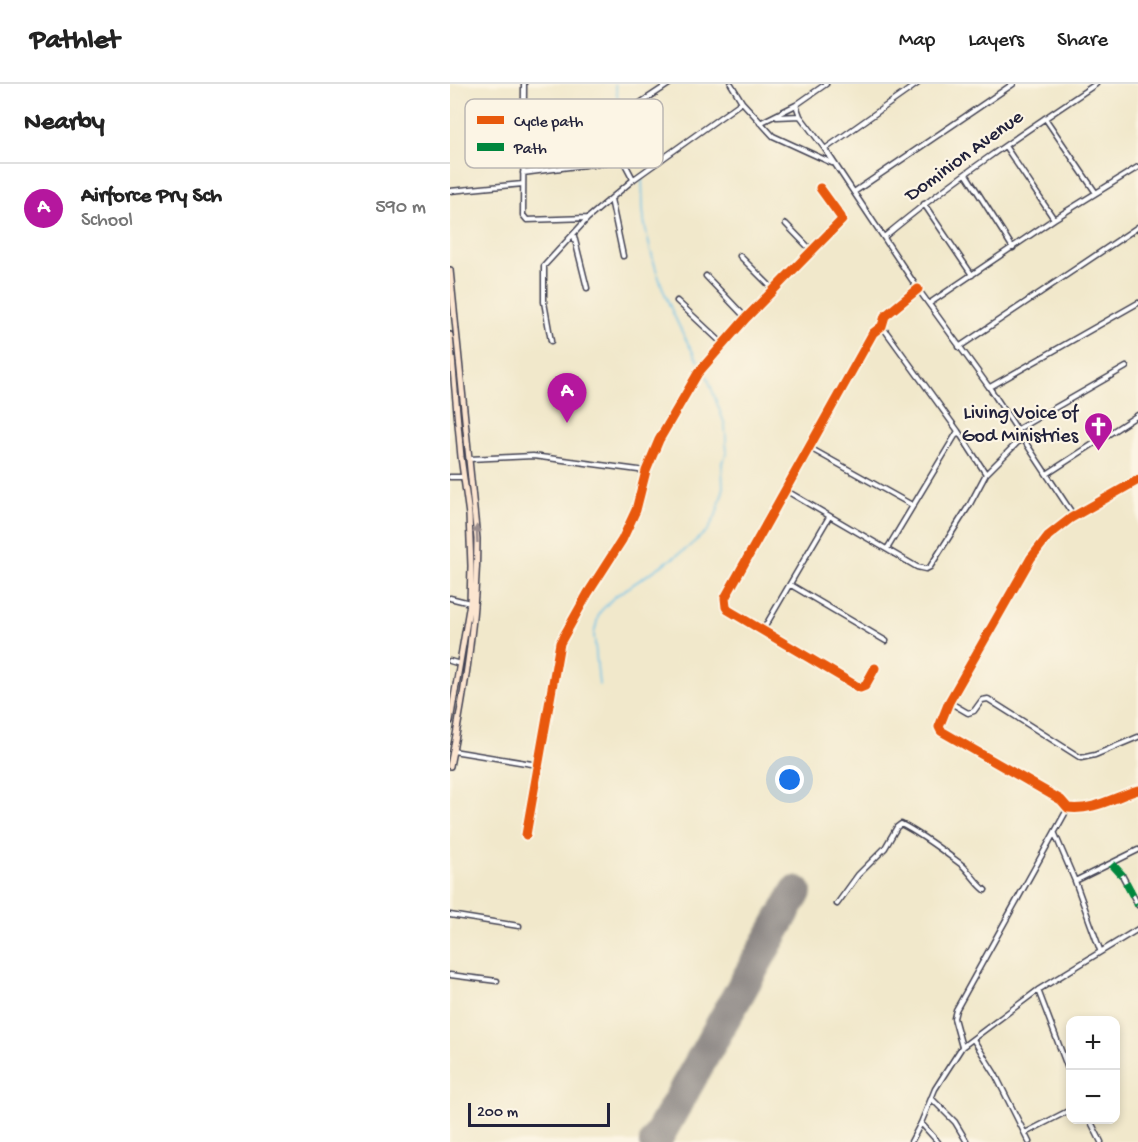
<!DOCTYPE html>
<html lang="en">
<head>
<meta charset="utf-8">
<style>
	body { margin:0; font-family:"Gochi Hand",sans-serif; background:#f2f2f2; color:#222 }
	.controls { position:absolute; right:18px; bottom:18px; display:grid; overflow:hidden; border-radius:12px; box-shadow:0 3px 9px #0003 }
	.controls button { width:54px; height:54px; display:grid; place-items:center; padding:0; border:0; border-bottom:2px solid #e0e0e0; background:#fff; color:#222; font:30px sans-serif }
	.scale { position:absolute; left:18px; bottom:15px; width:142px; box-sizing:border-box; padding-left:6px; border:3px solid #22223b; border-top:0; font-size:16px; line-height:21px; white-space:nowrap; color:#22223b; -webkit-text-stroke:4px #fcf5e5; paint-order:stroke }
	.you { position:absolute; left:340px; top:696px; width:21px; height:21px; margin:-15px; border:4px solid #fff; border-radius:50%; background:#1a73e8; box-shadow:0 0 0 9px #1a73e833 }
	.badge { display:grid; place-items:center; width:39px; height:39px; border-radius:50%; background:#b5179e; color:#fff; font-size:20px; font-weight:700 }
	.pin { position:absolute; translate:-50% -50px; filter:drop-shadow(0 2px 3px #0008) }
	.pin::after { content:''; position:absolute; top:32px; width:21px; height:18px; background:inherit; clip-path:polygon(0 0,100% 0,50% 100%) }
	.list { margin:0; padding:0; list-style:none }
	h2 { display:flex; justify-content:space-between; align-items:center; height:78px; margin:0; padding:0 24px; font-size:26px }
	h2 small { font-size:20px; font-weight:400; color:#767676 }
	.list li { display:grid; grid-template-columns:39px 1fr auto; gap:18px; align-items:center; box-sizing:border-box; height:90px; padding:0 24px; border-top:2px solid #e0e0e0 }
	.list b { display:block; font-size:22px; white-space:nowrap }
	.list p { margin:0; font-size:20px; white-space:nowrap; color:#767676 }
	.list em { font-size:20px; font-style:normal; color:#767676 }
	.map { position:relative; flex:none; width:688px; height:1058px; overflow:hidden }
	header { display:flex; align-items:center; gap:36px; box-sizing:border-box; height:84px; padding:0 30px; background:#fff; border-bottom:2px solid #e0e0e0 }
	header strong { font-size:28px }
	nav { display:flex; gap:33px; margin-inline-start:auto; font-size:21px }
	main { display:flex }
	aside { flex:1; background:#fff }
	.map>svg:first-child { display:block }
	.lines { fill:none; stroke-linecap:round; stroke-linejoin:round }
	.stream { stroke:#6bc0e8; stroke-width:1.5 }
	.runway { stroke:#8a8583; stroke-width:32 }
	.minor-casing { stroke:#414051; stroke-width:7 }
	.secondary-casing { stroke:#414051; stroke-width:8 }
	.minor { stroke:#fff; stroke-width:4 }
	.secondary { stroke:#fce5d0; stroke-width:5 }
	.quiet { stroke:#00873e; stroke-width:8; stroke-dasharray:15 8; stroke-linecap:butt }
	.cycleway-casing { stroke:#fcf5e5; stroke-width:13 }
	.cycleway { stroke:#e8590c; stroke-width:9 }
	.oneway { fill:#9a8d8d }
	.labels { text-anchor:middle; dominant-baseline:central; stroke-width:4.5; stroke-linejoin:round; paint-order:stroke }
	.street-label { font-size:20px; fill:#22223b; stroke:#fcf5e5 }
	.poi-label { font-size:20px; fill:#22223b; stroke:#fcf5e5; text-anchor:end }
	.key { fill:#fcf5e5; stroke:#bbb6b2; stroke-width:1.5 }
	.key-label { font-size:16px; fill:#22223b }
</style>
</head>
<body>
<header>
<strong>Pathlet</strong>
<nav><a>Map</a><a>Layers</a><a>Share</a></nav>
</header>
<main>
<aside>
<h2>Nearby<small></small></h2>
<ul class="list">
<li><span class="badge">A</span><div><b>Airforce Pry Sch</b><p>School</p></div><em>590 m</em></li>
</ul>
</aside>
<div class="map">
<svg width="688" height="1058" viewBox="0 0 688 1058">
	<rect width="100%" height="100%" fill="#fcf5e5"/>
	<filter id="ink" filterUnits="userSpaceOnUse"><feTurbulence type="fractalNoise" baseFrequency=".0167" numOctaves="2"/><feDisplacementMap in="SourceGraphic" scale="12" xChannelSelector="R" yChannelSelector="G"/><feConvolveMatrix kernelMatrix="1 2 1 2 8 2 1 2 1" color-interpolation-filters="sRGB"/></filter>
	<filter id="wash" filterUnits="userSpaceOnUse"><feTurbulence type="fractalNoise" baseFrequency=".008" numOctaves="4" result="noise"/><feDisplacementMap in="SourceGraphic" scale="24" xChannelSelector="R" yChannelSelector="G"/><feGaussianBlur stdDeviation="1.35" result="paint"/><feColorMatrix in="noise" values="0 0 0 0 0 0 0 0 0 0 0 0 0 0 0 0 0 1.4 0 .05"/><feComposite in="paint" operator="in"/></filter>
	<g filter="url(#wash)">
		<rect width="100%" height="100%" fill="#f1e8cb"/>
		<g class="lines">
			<path class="stream" d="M165,0l5,25
				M171,32l17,35 2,15
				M192,95c1,15 0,32 3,47 9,47 28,93 53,135
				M149,601l-5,-51 5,-21 15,-16 71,-47 23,-20 8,-15 7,-24 -1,-29 5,-8 -2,-29 -18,-49"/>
			<path class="runway" d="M205,1058l141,-250"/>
		</g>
	</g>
	<g filter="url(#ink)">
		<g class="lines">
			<defs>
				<path id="minor" d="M74,0l-1,131 4,5 61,-2 46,-39 108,-77
					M281,0l11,18 31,34 59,27
					M346,21l4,11 25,33 93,140 71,98 85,129
					M327,33l23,-1
					M595,34l51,75
					M74,38l98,-9 6,-2 41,-27
					M310,39l36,-18 30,-21
					M555,62l49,73
					M375,65l92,-65
					M73,89l100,-13 10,19
					M516,90l47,74
					M0,107l73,-7
					M404,108l159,-108
					M161,115l12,57
					M474,120l48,71
					M336,140l26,27
					M124,152l13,52
					M434,153c67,-56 140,-105 212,-153
					M290,172l33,33
					M256,192l40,42
					M227,217l46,43
					M480,219l124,-84 84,-52
					M432,242l76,105 -71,118
					M101,257l-7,-39v-36l44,-48
					M509,263l179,-120
					M540,303l148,-84
					M568,345l108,-62
					M508,347l28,43
					M358,363l104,58
					M19,375l64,-3 113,15
					M597,390l91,-59
					M0,393h13
					M688,396l-67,38 -23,18 -17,22 -82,144 -10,25 2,4 120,69 7,8c26,3 46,-11 70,-18
					M335,406l132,77 9,2 4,-2 40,-63 16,-30 37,-37
					M341,501l95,56
					M0,514l20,5
					M313,546l66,-113
					M0,577l10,3
					M425,584l-10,18 -5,2 -132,-78 -2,-3 -1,-9 148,-265 9,-7 3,-10 33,-27
					M499,618l19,11 6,-2 8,-11 6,-1 93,59 14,-3 43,-18
					M3,667l85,14
					M605,750l20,47 25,69
					M76,751l34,-192 28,-50 34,-53 14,-30 10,-39 13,-31 39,-67 48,-55 96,-98 -1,-3 -21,-29
					M662,780l10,11 16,30
					M625,797l63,-31
					M387,820l21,-29 27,-27 12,-21 4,-3c22,11 41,26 61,41 8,7 14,18 23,25
					M0,831l69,11
					M0,891l47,6
					M588,906l32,84
					M523,955l22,35 34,68
					M512,963l-8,-29 2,-8 112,-202
					M481,1014l24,24 12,20
					M640,1036l11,22
					M471,1039l17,19
					M575,1049l45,-23
					M461,1058l10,-19 14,-34 27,-42 76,-57 100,-61"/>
				<path id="secondary" d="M0,186l27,269c0,76 -12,152 -27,227
					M0,251l11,122 8,58 2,51 -1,37 -20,118"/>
			</defs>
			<use href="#minor" class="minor-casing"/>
			<use href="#secondary" class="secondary-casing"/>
			<use href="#minor" class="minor"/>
			<use href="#secondary" class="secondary"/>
			<path class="quiet" d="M662,780l10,11 16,30"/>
			<defs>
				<path id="cycleway" d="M688,396l-67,38 -23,18 -17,22 -82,144 -10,25 2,4 120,69 7,8c26,3 46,-11 70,-18
					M425,584l-10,18 -5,2 -132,-78 -2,-3 -1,-9 148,-265 9,-7 3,-10 33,-27
					M76,751l34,-192 28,-50 34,-53 14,-30 10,-39 13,-31 39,-67 48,-55 96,-98 -1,-3 -21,-29"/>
			</defs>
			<use href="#cycleway" class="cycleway-casing"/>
			<use href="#cycleway" class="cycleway"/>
		</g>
		<defs><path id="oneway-solid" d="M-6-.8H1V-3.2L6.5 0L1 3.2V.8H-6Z" transform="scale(1.5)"/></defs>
		<use class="oneway" href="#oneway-solid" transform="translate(27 450) rotate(-93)"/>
	</g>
	<defs>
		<symbol id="church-pin" viewBox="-11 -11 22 30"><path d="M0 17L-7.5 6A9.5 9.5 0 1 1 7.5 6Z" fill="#b5179e" stroke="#fcf5e5"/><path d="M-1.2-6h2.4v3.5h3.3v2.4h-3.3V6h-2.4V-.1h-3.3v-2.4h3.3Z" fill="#fff"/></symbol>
	</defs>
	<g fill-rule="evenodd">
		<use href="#church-pin" x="632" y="326" width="33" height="45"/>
	</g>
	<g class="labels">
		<g class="street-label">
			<text transform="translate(515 73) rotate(-36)">Dominion Avenue</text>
		</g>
		<g class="poi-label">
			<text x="628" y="330">Living Voice of<tspan x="628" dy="23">God Ministries</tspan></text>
		</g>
	</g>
	<rect x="15" y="15" width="198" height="69" rx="9" class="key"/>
	<rect x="27" y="32" width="27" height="8" fill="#e8590c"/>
	<rect x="27" y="59" width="27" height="8" fill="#00873e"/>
	<g class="key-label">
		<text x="64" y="42">Cycle path</text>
		<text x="64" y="69">Path</text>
	</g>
</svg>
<div class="controls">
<button>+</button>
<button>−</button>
</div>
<div class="scale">200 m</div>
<div class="you"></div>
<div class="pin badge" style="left:117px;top:339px">A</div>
</div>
</main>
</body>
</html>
